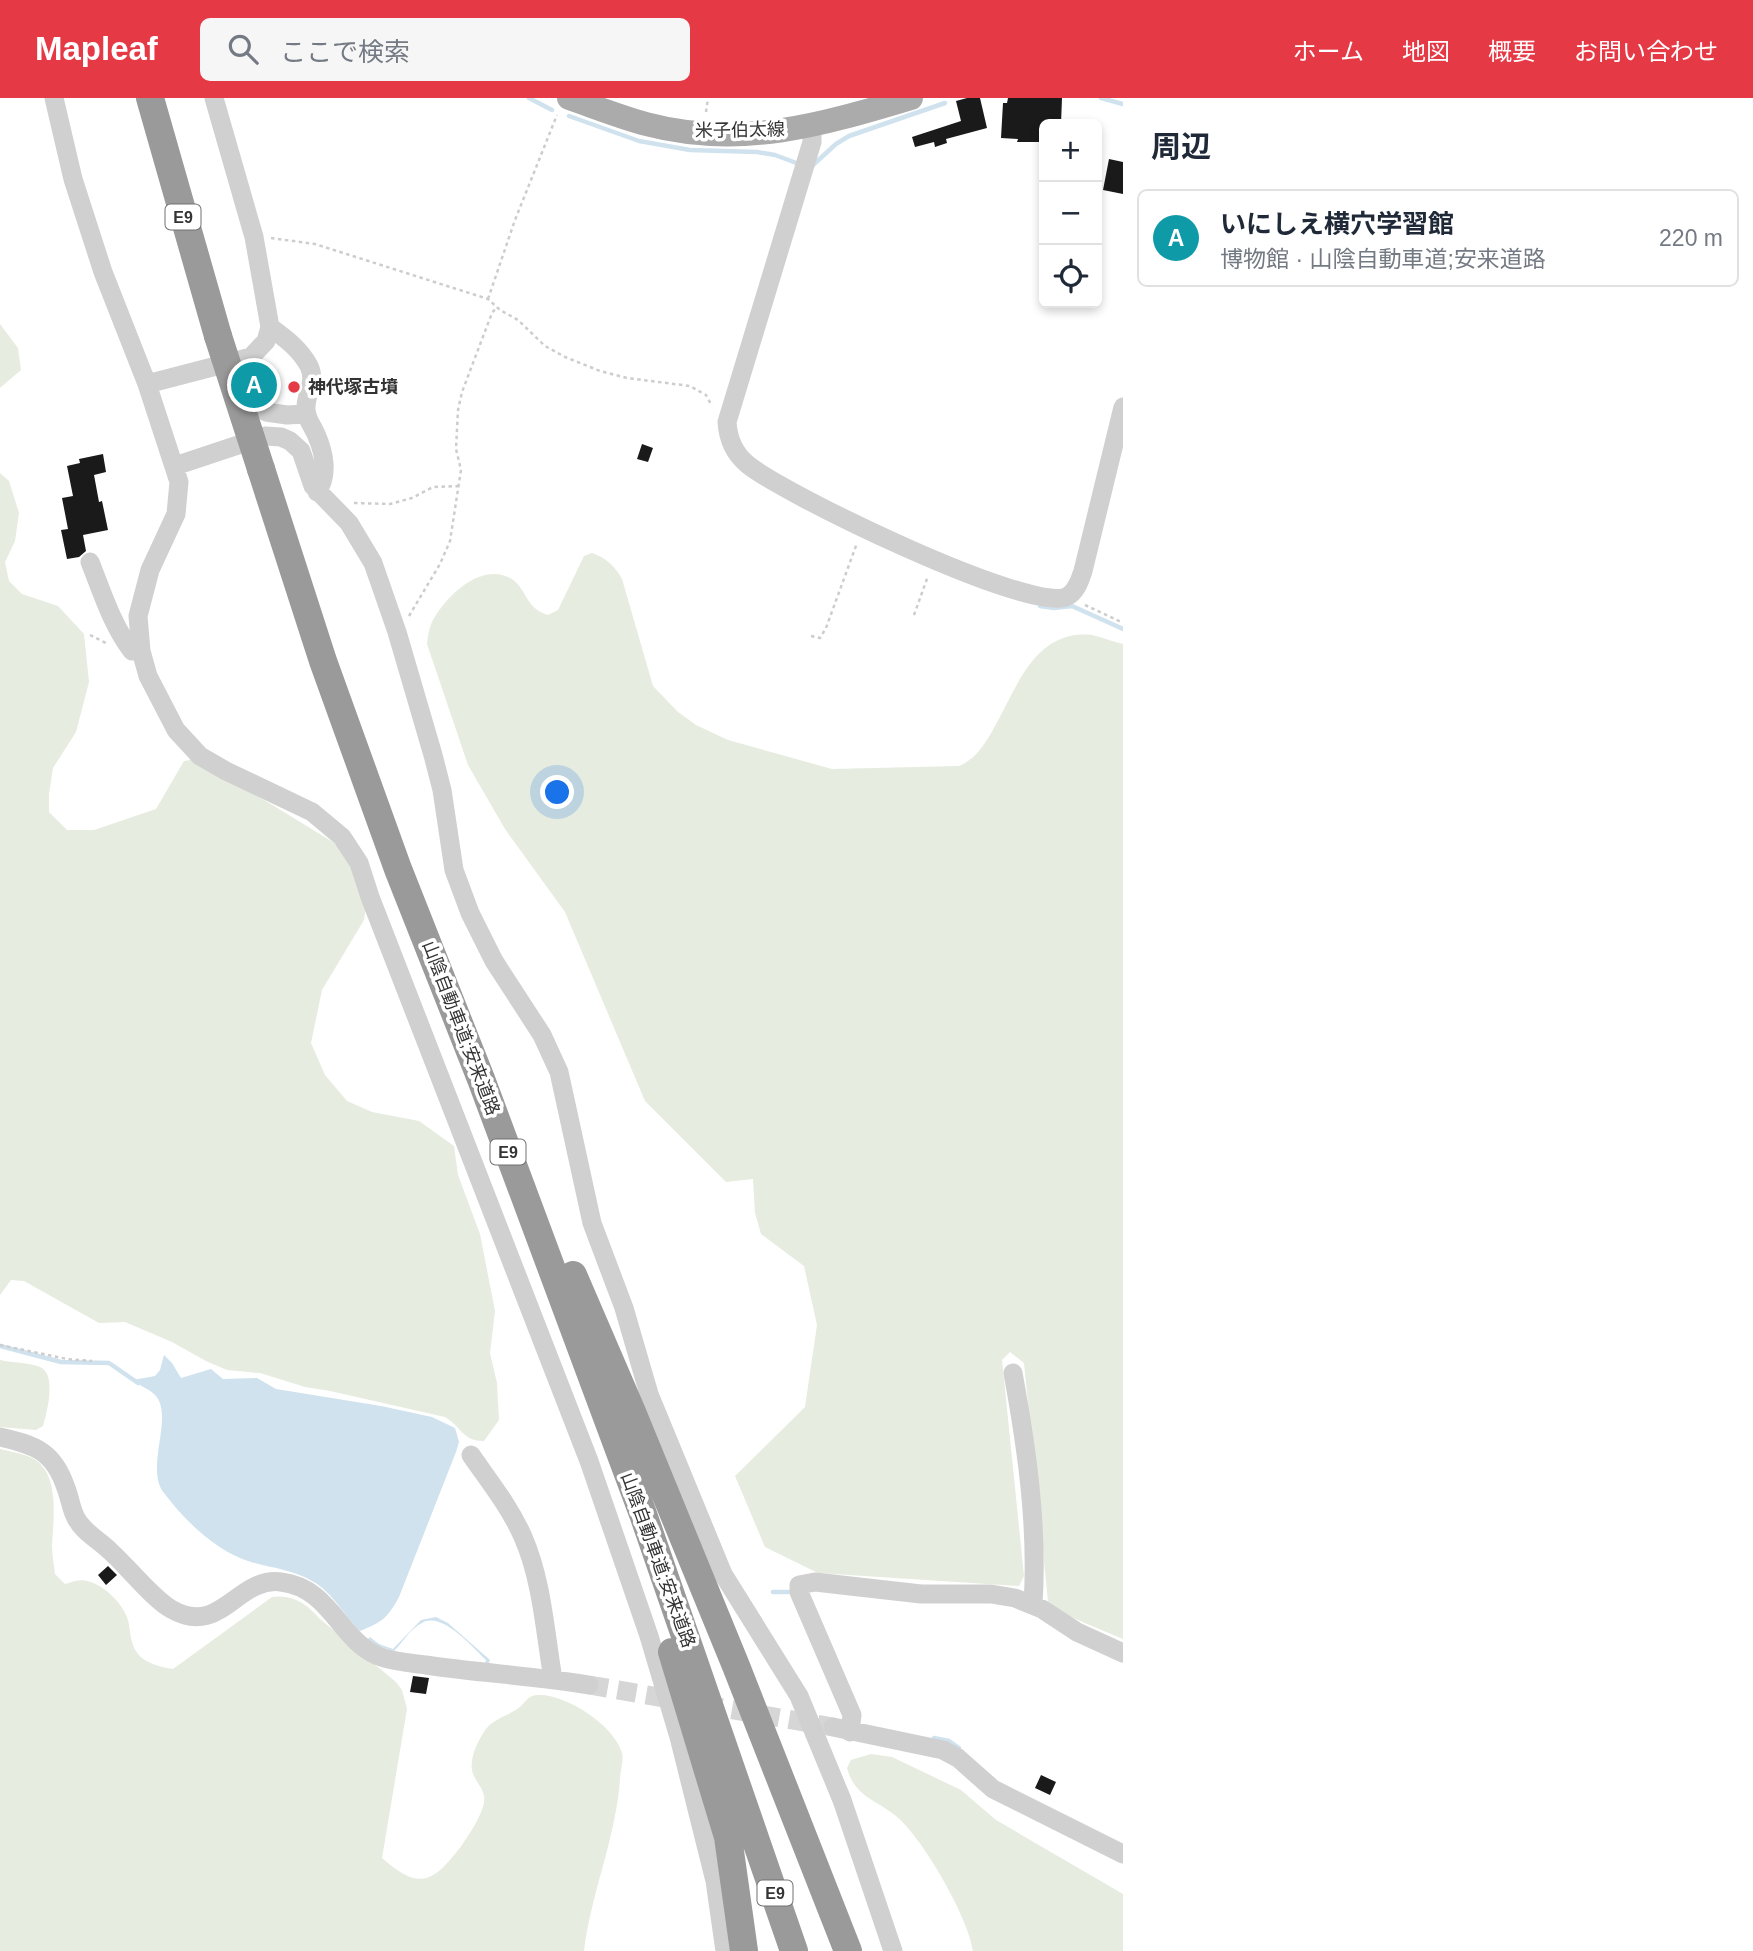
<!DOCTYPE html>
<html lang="ja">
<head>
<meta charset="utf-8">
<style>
	body { margin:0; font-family:Arial,"Noto Sans JP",sans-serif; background:#f6f6f7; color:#1f2937 }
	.controls { position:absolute; right:21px; top:21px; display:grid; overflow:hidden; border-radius:10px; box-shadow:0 4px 10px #0003 }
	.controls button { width:63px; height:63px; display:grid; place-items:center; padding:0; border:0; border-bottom:2px solid #e0e1e3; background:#fff; color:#1f2937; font:35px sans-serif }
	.you { position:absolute; left:558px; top:695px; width:24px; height:24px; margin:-18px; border:5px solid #fff; border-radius:50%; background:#1a73e8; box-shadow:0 0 0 10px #1a73e833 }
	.badge { display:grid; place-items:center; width:46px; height:46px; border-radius:50%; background:#e63946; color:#fff; font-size:23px; font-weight:700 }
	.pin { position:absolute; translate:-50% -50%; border:4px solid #fff; box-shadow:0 2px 7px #0006 }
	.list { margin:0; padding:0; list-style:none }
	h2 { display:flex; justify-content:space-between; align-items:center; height:91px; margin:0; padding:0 28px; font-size:30px }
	h2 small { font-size:23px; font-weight:400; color:#747a83 }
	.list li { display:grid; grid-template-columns:46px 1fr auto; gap:21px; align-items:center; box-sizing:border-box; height:98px; margin:0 14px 14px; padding:0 14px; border:2px solid #e0e1e3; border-radius:10px }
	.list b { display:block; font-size:26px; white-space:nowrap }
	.list p { margin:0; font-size:23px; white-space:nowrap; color:#747a83 }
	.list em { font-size:23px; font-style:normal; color:#747a83 }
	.icon { flex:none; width:38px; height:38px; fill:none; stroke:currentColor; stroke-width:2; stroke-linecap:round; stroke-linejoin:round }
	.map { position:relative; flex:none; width:1123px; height:1853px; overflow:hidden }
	header { display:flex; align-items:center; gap:42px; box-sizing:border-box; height:98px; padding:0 35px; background:#e63946; color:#fff }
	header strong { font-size:33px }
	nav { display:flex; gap:38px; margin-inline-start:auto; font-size:24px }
	.search { width:490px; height:63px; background:#f6f6f7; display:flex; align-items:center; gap:18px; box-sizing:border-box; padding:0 24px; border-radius:10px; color:#747a83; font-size:26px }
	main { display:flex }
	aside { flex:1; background:#fff }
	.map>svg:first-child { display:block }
	.green { fill:#e6ecdf }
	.water { fill:#cfe2ee }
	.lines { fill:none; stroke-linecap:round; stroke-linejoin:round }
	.stream { stroke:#cfe2ee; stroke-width:4.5 }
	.building { fill:#1a1a1a }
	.minor-tunnel { stroke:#d6d6d6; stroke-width:19; stroke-dasharray:19 10; stroke-linecap:butt }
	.path { stroke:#cdcdcd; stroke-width:2.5; stroke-dasharray:3.5 3.5; stroke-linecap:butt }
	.minor { stroke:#d0d0d0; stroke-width:19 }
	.major { stroke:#ababab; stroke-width:24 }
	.highway { stroke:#9a9a9a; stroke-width:28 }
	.highway-bridge { stroke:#9a9a9a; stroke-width:28 }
	.poi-dot { fill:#e63946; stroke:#fff; stroke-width:2.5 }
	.labels { text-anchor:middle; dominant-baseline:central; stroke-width:7; stroke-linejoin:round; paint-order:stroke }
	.shield { fill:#fff; stroke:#707070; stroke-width:2 }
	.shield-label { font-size:16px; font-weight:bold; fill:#333 }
	.street-label { font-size:18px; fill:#333; stroke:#fff }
	.poi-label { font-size:18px; font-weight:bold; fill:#333; stroke:#fff; text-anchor:start }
</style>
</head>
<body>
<header>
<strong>Mapleaf</strong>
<div class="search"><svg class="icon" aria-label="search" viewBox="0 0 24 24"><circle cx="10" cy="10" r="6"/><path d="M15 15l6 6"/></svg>ここで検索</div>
<nav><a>ホーム</a><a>地図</a><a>概要</a><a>お問い合わせ</a></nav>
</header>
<main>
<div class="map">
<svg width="1123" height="1853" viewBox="0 0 1123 1853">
	<rect width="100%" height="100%" fill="#fff"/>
	<path class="green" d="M0,226l18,24 3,22 -21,18z
		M0,375l9,8 10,32 -4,28 -10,21 4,19 13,13 36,12 26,28 5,48 -13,50 -23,36 -4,26v18l18,18h27l62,-21 28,-48 13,-2 144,88 15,22 10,38 -2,13 -42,70 -11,53 14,32 22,26 25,11 47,9 35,25 4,29 22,59 15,77 -5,42 7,30 2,37 -15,21c-22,0 -22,-14 -39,-24l-115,-26 -25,-4 -45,-14 -33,-3 -21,-9 -34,-19 -47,-20 -26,1 -75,-42 -13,-1 -11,15z
		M592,455c14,5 23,13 30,26l31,107 25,26 18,13 32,15 104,29 127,-3c17,-7 26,-22 35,-38 23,-41 41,-99 98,-93 10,2 21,7 31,9v995l-62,-26 -13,-12 -24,-238 -14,-11 -8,8 22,216 -5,10 -201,-13 -53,-26 -30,-71 70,-69 12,-82 -13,-59 -43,-32 -6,-21 -2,-34 -27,3 -81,-81 -80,-189 -60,-83 -37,-64 -41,-121c1,-7 2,-16 5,-22 13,-25 48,-60 78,-44 17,9 14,30 38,37l10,-5 26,-54z
		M0,1262c13,3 28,2 40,7 17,7 7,45 3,59l-7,4 -36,-3z
		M0,1351c12,3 27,5 37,12 23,18 16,60 15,85 0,9 2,19 3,28l10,10c7,-2 15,-5 22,-3 16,3 34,21 40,36 4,12 2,26 11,37 8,10 23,13 35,15l99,-72c21,-3 35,7 48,22l76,63 6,8 5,19 -25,149c38,34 52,24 80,-13 8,-12 19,-28 22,-42 2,-13 -7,-19 -11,-29 -5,-14 5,-34 13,-45 8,-11 25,-14 35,-23 6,-6 8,-11 17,-11 28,-1 76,30 84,58 2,7 -2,19 -2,26 -4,59 -29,114 -36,172h-584z
		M871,1656l21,3 69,33 35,30 127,74v57h-150c-4,-33 -51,-114 -77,-135 -21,-17 -41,-19 -49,-48l4,-8z"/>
	<path class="water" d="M164,1257l8,8 9,15 30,-9 12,10 34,-1 19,11 105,17 51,11 23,11 4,14 -3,10 -57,145c-12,22 -17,25 -39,34 -17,-16 -26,-38 -48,-50 -19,-11 -40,-13 -61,-19 -34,-10 -66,-41 -87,-69 -20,-25 11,-77 -9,-98 -5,-6 -16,-9 -22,-15l22,-4 5,-6z
		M436,1519l12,6 42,37 -2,5 -3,-1 1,-4c-14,-13 -44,-49 -64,-37 -12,6 -19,19 -28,28l-17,-5 -9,-7 2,-2 9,7 14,5 28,-29z"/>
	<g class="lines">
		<path class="stream" d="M529,0l23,12
			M1101,0l22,6
			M569,18l70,25 51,9 67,2 18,3 24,9
			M813,67l23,-21 13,-8 96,-33
			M1040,508l14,2 18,-2 51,23
			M0,1248l61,16 48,1 29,20
			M773,1494h16
			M934,1640l15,3 10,7"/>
	</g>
	<path class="building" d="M967,0h13l7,30 -41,11 1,4 -12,4 -1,-5 -19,5 -3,-10 49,-16 -5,-20z
		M1008,0h54l-1,26h-17v18h-27l1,-3 -17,-1 2,-35h4z
		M1109,61l14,3v32l-20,-4z
		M255,272l9,25 -9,3 -8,-25z
		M642,346l11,4 -5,14 -11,-3z
		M103,356l3,18 -12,3 5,27 3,-1 6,29 -25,5 3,16 -7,6 -12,2 -6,-29 7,-1 -6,-31 11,-2 -6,-30 13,-3 -1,-4z
		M108,1468l9,9 -11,10 -8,-10z
		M413,1578l16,2 -3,16 -16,-2z
		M1041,1677l15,7 -6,13 -15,-7z"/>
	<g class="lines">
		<path class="minor-tunnel" d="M589,1587l244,42"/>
		<path class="path" d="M706,14l2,-14
			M271,140l44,6 173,55 12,11 18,10 27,26 20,11 35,14 27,7 63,8 16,9 6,11
			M488,201l27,-79 42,-105
			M354,405l36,1 22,-6 21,-11 26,-1
			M1085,507l38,18
			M914,517l14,-39
			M409,518l31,-52 10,-23 11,-71 -5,-21 2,-39 4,-18 30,-79 5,-6
			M90,537l16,8
			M811,538l9,2 6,-10 31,-85
			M0,1247l67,14 25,2"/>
		<path class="minor" d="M54,0l19,81 30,93 44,112 32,98 -3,32 -26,56 -12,46 3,35 7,25 28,54 24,26 26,15 86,41 30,25 17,26 11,34 219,564 60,175 30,101 36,144 10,70
			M812,28v16l-85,280c1,16 7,31 20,42 36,30 280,148 319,133 10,-4 14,-17 17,-26l40,-164
			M270,229c15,11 30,22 39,39 8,17 -4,28 -3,43 0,10 6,16 10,25 8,18 13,41 1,58
			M147,286l104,-27 15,-16 4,-14 -16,-90 -40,-139
			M266,314l21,3 19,-1
			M175,368l90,-30 16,1 9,4 11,10 12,35 36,37 24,40 24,69 36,123 9,35 12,80 16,43 24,48 48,74 17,37 33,151 32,85 25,86 74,180 76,122 43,104 51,151
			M90,464c12,30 22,63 42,89h9
			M1013,1275c14,76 25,154 20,232
			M0,1339c36,8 54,15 66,51 4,10 5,21 10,30 7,14 23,22 34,33 17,15 43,48 61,58 50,29 66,-33 110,-27 52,6 59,63 103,76 13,4 28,5 42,7 54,8 109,11 163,20
			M471,1357c18,26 39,52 52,82 19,43 22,95 30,142
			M833,1629l110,23 15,8 35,31 130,65
			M850,1634l2,-17 -53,-123v-7l16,-3 106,12h70l24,4 27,11 35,23 46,21"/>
		<path class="major" d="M569,0c26,9 51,19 77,26 94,25 175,1 265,-26"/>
		<path class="highway" d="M150,0l68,238
			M261,371l62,192 75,208 83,210 162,435 151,437
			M573,1177l59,137 104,254 112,285
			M672,1554l56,185 16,114"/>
		<path class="highway-bridge" d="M218,238l43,133"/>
	</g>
	<circle class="poi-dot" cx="294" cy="289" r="7"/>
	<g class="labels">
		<g class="shield">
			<rect x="165.5" y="106.5" width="35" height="25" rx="5"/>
			<rect x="490.5" y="1041.5" width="35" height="25" rx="5"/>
			<rect x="757.5" y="1782.5" width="35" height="25" rx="5"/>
		</g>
		<g class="shield-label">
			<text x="183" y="119">E9</text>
			<text x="508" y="1054">E9</text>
			<text x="775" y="1795">E9</text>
		</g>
		<g class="street-label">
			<text transform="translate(740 32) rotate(-1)">米子伯太線</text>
			<text transform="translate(461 930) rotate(69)">山陰自動車道;安来道路</text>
			<text transform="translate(658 1462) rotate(70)">山陰自動車道;安来道路</text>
		</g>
		<g class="poi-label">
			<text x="308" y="289">神代塚古墳</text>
		</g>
	</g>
</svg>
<div class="controls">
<button>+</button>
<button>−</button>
<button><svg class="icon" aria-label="locate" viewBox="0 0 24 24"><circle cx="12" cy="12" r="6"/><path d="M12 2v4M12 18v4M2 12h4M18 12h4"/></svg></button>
</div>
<div class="you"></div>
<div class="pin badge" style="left:254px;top:287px;background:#0f9aa8">A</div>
</div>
<aside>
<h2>周辺<small></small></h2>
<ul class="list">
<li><span class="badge" style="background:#0f9aa8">A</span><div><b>いにしえ横穴学習館</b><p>博物館 · 山陰自動車道;安来道路</p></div><em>220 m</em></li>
</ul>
</aside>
</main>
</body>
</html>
